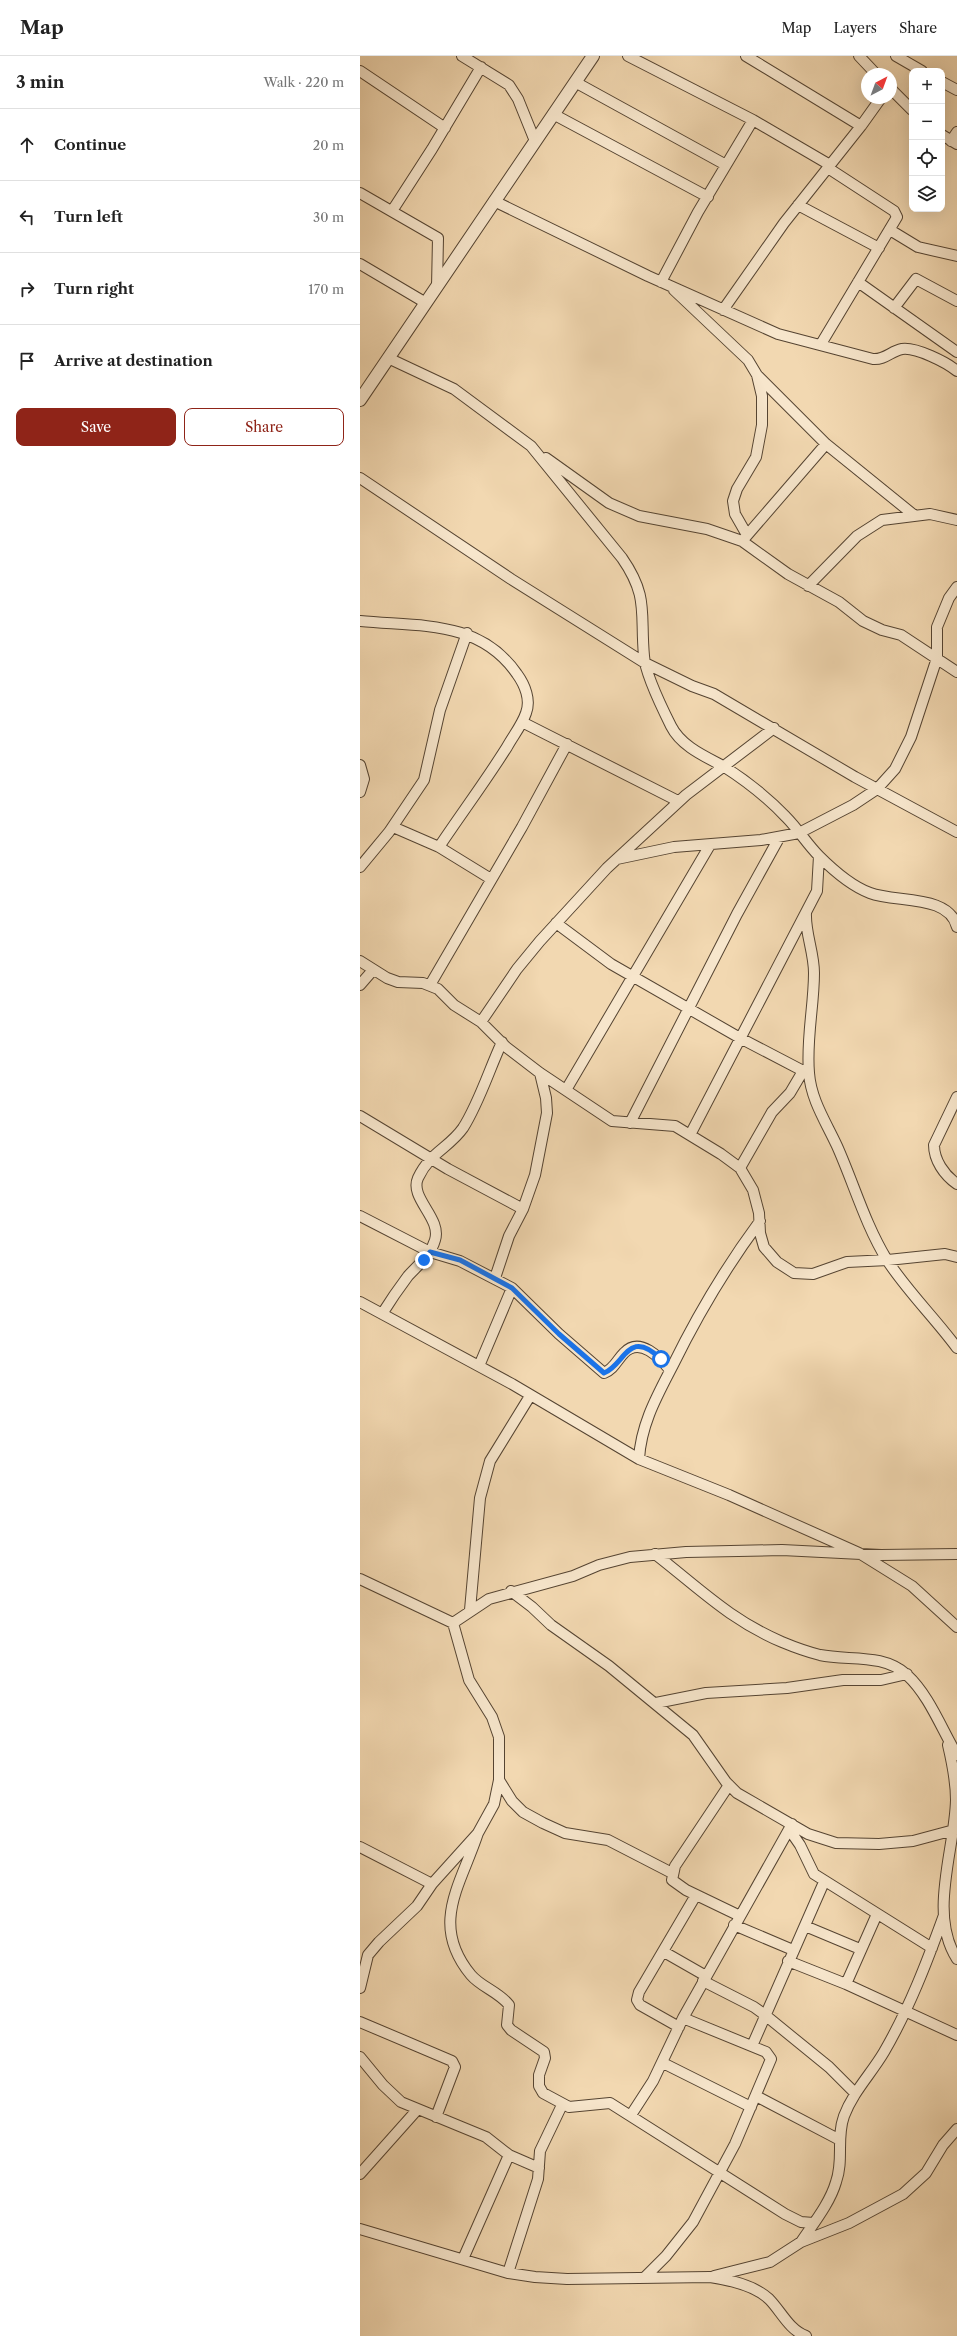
<!DOCTYPE html>
<html lang="en">
<head>
<meta charset="utf-8">
<style>
	body { margin:0; font-family:"Libre Caslon Text",serif; background:#f2f2f2; color:#222 }
	.controls { position:absolute; right:12px; top:12px; display:grid; overflow:hidden; border-radius:8px; box-shadow:0 4px 16px #0002 }
	.controls button { width:36px; height:36px; display:grid; place-items:center; padding:0; border:0; border-bottom:1px solid #e0e0e0; background:#fff; color:#222; font:20px sans-serif }
	.compass { position:absolute; left:501px; top:12px; width:36px; height:36px; border-radius:50%; background:#fff; box-shadow:0 4px 16px #0002; rotate:41deg }
	.stop { position:absolute; width:12px; height:12px; margin:-9px; border:3px solid #1a73e8; border-radius:50%; background:#fff }
	.stop.end { background:#1a73e8; border-color:#fff; box-shadow:0 1px 4px #0008 }
	.list { margin:0; padding:0; list-style:none }
	h2 { display:flex; justify-content:space-between; align-items:center; height:52px; margin:0; padding:0 16px; font-size:17px }
	h2 small { font-size:13px; font-weight:400; color:#767676 }
	.list li { display:grid; grid-template-columns:26px 1fr auto; gap:12px; align-items:center; box-sizing:border-box; height:72px; padding:0 16px; border-top:1px solid #e0e0e0 }
	.list b { display:block; font-size:15px; white-space:nowrap }
	.list em { font-size:13px; font-style:normal; color:#767676 }
	.actions { display:flex; gap:8px; padding:12px 16px }
	.actions a { flex:1; padding:9px 0; border:1px solid #8f2418; border-radius:8px; text-align:center; font-size:14px; color:#8f2418 }
	.actions .main { background:#8f2418; color:#fff }
	.icon { flex:none; width:22px; height:22px; fill:none; stroke:currentColor; stroke-width:2; stroke-linecap:round; stroke-linejoin:round }
	.map { position:relative; flex:none; width:597px; height:2280px; overflow:hidden }
	header { display:flex; align-items:center; gap:24px; box-sizing:border-box; height:56px; padding:0 20px; background:#fff; border-bottom:1px solid #e0e0e0 }
	header strong { font-size:19px }
	nav { display:flex; gap:22px; margin-inline-start:auto; font-size:14px }
	main { display:flex }
	aside { flex:1; background:#fff }
	.map>svg:first-child { display:block }
	.lines { fill:none; stroke-linecap:round; stroke-linejoin:round }
	.minor-casing { stroke:#554432; stroke-width:12 }
	.tertiary-casing { stroke:#554432; stroke-width:14 }
	.minor { stroke:#f7e6cc; stroke-width:10 }
	.tertiary { stroke:#f7e6cc; stroke-width:12 }
	.route { stroke:#1a73e8; stroke-width:5 }
</style>
</head>
<body>
<header>
<strong>Map</strong>
<nav><a>Map</a><a>Layers</a><a>Share</a></nav>
</header>
<main>
<aside>
<h2>3 min<small>Walk · 220 m</small></h2>
<ul class="list">
<li><svg class="icon" aria-label="ahead" viewBox="0 0 24 24"><path d="M12 20V5M6 11l6-6 6 6"/></svg><div><b>Continue</b></div><em>20 m</em></li>
<li><svg class="icon" aria-label="left" viewBox="0 0 24 24"><path d="M17 20v-9H6M10 6l-5 5 5 5"/></svg><div><b>Turn left</b></div><em>30 m</em></li>
<li><svg class="icon" aria-label="right" viewBox="0 0 24 24"><path d="M7 20v-9h11M14 6l5 5-5 5"/></svg><div><b>Turn right</b></div><em>170 m</em></li>
<li><svg class="icon" aria-label="arrive" viewBox="0 0 24 24"><path d="M6 21V4h12l-3 4 3 4H6"/></svg><div><b>Arrive at destination</b></div></li>
</ul>
<div class="actions"><a class="main">Save</a><a>Share</a></div>
</aside>
<div class="map">
<svg width="597" height="2280" viewBox="0 0 597 2280">
	<rect width="100%" height="100%" fill="#f2d8b1"/>
	<filter id="stains"><feTurbulence type="fractalNoise" baseFrequency=".005" numOctaves="4"/><feColorMatrix values="0 0 0 0 .2 0 0 0 0 .09 0 0 0 0 .02 0 0 0 .5 -.17"/></filter>
	<radialGradient id="worn" r=".72"><stop offset=".6" stop-color="#630" stop-opacity="0"/><stop offset="1" stop-color="#630" stop-opacity=".3"/></radialGradient>
	<g class="lines">
		<defs>
			<path id="minor" d="M102,0l47,29 9,14 17,42
				M268,0l125,64 77,45
				M386,0l115,70
				M499,0l17,18
				M536,0l26,15
				M0,15l85,57
				M215,26l151,83
				M582,26l15,8
				M531,33l21,21
				M193,58l155,83
				M582,79l15,9
				M591,85l6,-9
				M0,137l78,45 -1,49
				M134,145l154,75 130,58 95,25c12,1 18,-8 29,-10 14,-2 44,13 55,22
				M438,149l81,43
				M32,155l40,-62 49,-82
				M530,174l28,17 39,9
				M0,208l66,39
				M301,226l37,-70 55,-92
				M498,226l99,70
				M314,234l74,70 9,15 5,21v29l-6,32 -19,32 -4,12 2,13 12,21
				M534,252l22,-29 41,22
				M363,254l61,-87 77,-97 20,-28
				M461,288l76,-127 -3,-6 -66,-43
				M28,302l66,31 77,57 91,112c27,39 18,55 22,98 1,16 19,54 27,70 10,20 33,30 52,40 22,14 45,32 63,51 12,12 21,27 33,39 15,15 32,30 51,37 26,10 79,1 87,34
				M397,319l69,69 89,72
				M186,402l63,45 30,13 68,13 35,12 46,33 51,28 24,19 19,9 19,5 56,37
				M0,422l151,101 134,84 47,23 22,8 141,83 102,55
				M383,484l83,-96
				M448,530l49,-50 25,-16 48,-6 27,6
				M0,565c58,6 119,-2 157,53 8,11 14,26 9,39 -4,12 -13,23 -19,34 -22,35 -46,67 -68,100
				M162,666l156,79
				M0,709l4,14 -4,13
				M33,771l46,20 52,32
				M257,803l57,-12 87,-7 38,-7 54,-28 24,-16 18,-20 16,-32 26,-79v-31l12,-29 8,-11
				M0,811l29,-35 35,-52 16,-70 27,-77
				M446,857c-1,20 8,39 8,60 0,33 -8,66 -5,100 2,27 17,49 28,73 17,38 28,78 50,114 20,31 48,58 70,88
				M196,867l55,41 129,74 69,36
				M0,905l27,17 11,4 25,1 15,6 16,16 27,17 25,25 34,26 72,48 63,5 46,28 19,14 13,22 6,23 1,20 4,14 13,15 17,11 19,1 34,-12 41,-2 57,-6 12,3
				M0,929l13,-15
				M70,929l92,-158 45,-83
				M121,966l36,-53 23,-28 67,-73 79,-73 88,-67
				M206,1034l144,-245
				M597,1041l-23,48c0,15 10,30 23,39
				M0,1060l88,53 75,40
				M270,1067l107,-209 42,-76
				M330,1079l127,-244 2,-35
				M380,1112l32,-56 18,-19 13,-22
				M0,1160l70,36 30,9 52,27 47,46 45,39c10,-4 13,-13 20,-20 16,-17 36,5 46,17
				M135,1222l14,-42 14,-27 12,-34 12,-62 -1,-15 -6,-25
				M0,1246l152,82 127,75 90,36 130,58 53,33 45,41
				M22,1258c8,-13 17,-26 26,-38 10,-11 23,-21 27,-36 7,-22 -26,-42 -17,-62 12,-26 31,-30 45,-50 16,-25 26,-58 39,-86
				M119,1310l33,-78
				M279,1403c2,-35 18,-63 34,-94 25,-51 53,-98 87,-144
				M295,1498c44,34 75,66 127,88 12,5 26,10 38,13 29,6 63,-2 87,20 22,20 35,55 50,80
				M0,1523l93,44 16,57 23,37 7,20v43l-5,24 -16,29 -46,51 -15,22 -38,36 -11,13 -8,33
				M151,1535l21,16 19,18 58,41 84,69 33,47 11,11 71,41 28,9 43,1 34,-3 41,-11
				M110,1554l10,-112 10,-37 40,-65
				M93,1567l36,-24 84,-23 26,-11 31,-8 56,-5 96,-2 99,5 76,-1
				M296,1647l50,-10 81,-5 56,-8h38l26,-6
				M588,1689c4,17 8,37 8,55 -1,49 -28,114 1,159
				M139,1724l13,21 11,11 20,11 22,10 43,7 64,33
				M369,1729l-54,81 -3,14 14,10 54,26
				M429,1773l11,16 14,29 118,74
				M118,1777c-17,52 -49,91 -7,142 10,12 28,17 38,30l-2,20 4,5 33,22 1,6 -6,17v11l4,7 26,14 41,-4 175,111 16,8 12,1
				M0,1791l72,37
				M374,1869l59,25
				M445,1870l55,23
				M304,1896l42,24
				M428,1905l58,23 111,51
				M343,1925l51,26 11,8 64,52 26,26
				M486,1928l31,-70
				M0,1966l92,39 3,6 -19,50
				M319,1971l-39,-22 -3,-5 2,-8 57,-97
				M392,1990l72,-164
				M0,2001l23,28 18,17 85,35 23,18 30,13
				M303,2007l88,44
				M396,2040l82,43
				M271,2059l22,-34 30,-63 109,-194
				M0,2118l57,-64
				M0,2173l148,44 27,4 32,2 143,-2c20,3 44,8 59,22 12,12 20,31 37,37
				M441,2186c12,-18 29,-39 35,-60 8,-22 0,-44 8,-66 9,-24 27,-42 40,-64 25,-43 43,-90 60,-137
				M103,2203l46,-104
				M148,2217l30,-94 2,-28 22,-46
				M354,2220l56,-14 31,-20 48,-19 54,-29 23,-21 17,-28 14,-16
				M284,2222l22,-22 27,-34 42,-78 36,-85 -5,-7 -83,-34"/>
			<path id="tertiary" d="M0,344l233,-344"/>
		</defs>
		<use href="#minor" class="minor-casing"/>
		<use href="#tertiary" class="tertiary-casing"/>
		<use href="#minor" class="minor"/>
		<use href="#tertiary" class="tertiary"/>
	</g>
	<g class="lines">
		<path class="route" d="M64,1204l6,-8 30,8 52,28 47,46 45,39c21,-8 24,-46 57,-14"/>
	</g>
	<rect width="100%" height="100%" filter="url(#stains)"/>
	<rect width="100%" height="100%" fill="url(#worn)"/>
</svg>
<div class="controls">
<button>+</button>
<button>−</button>
<button><svg class="icon" aria-label="locate" viewBox="0 0 24 24"><circle cx="12" cy="12" r="6"/><path d="M12 2v4M12 18v4M2 12h4M18 12h4"/></svg></button>
<button><svg class="icon" aria-label="layers" viewBox="0 0 24 24"><path d="M12 4l9 5-9 5-9-5zM3 14l9 5 9-5"/></svg></button>
</div>
<svg class="compass" viewBox="-18 -18 36 36"><path d="M0-13l5 13h-10z" fill="#e53935"/><path d="M0 13l5-13h-10z" fill="#767676"/></svg>
<div class="stop" style="left:301px;top:1303px"></div>
<div class="stop end" style="left:64px;top:1204px"></div>
</div>
</main>
</body>
</html>
